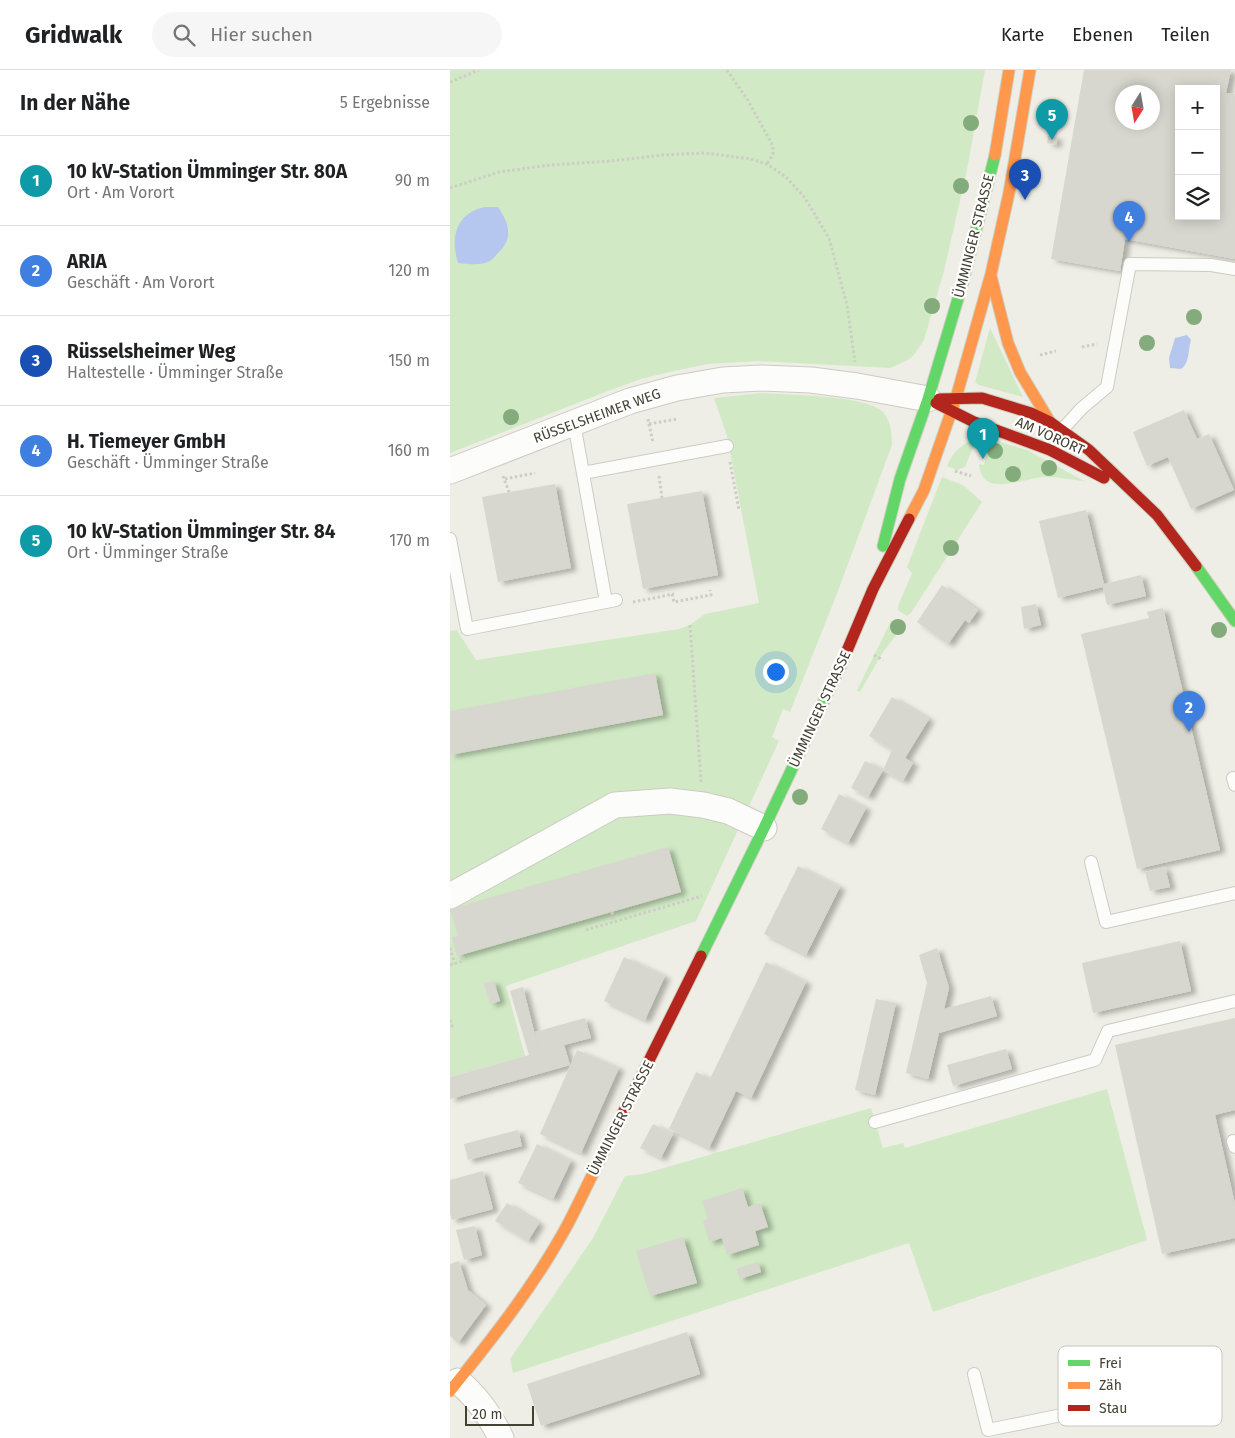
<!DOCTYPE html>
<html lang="de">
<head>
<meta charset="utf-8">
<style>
	body { margin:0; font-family:"Fira Sans",sans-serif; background:#f6f6f6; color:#202124 }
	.controls { position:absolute; right:15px; top:15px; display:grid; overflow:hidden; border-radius:0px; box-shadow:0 2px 12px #0003 }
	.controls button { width:45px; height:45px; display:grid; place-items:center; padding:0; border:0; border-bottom:1px solid #e0e0e0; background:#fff; color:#202124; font:25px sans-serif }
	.compass { position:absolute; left:665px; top:15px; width:45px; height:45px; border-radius:50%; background:#fff; box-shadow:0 2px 12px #0003; rotate:191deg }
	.scale { position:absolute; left:15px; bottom:12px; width:69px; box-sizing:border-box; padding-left:5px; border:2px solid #444233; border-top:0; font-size:14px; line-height:18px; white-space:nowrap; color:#444233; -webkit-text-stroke:4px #fff; paint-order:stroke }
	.you { position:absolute; left:325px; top:601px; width:18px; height:18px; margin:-12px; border:4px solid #fff; border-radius:50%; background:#1a73e8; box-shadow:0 0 0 8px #1a73e833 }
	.badge { display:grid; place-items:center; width:32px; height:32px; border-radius:50%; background:#807e72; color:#fff; font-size:16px; font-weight:700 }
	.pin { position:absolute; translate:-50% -41px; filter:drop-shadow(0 1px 2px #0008) }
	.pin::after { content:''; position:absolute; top:26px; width:18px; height:15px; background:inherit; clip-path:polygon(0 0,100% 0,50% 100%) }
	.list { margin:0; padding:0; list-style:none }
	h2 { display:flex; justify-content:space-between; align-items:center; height:65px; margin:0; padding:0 20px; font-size:21px }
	h2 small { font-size:16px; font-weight:400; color:#757577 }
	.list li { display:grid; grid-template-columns:32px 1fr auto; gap:15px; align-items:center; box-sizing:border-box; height:90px; padding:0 20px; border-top:1px solid #e0e0e0 }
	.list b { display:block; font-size:19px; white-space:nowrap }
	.list p { margin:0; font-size:16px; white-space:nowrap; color:#757577 }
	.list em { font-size:16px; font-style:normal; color:#757577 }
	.icon { flex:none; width:28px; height:28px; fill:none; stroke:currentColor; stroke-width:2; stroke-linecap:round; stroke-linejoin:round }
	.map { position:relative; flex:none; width:785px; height:1368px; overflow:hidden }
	header { display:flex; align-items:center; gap:30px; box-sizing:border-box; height:70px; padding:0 25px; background:#fff; border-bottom:1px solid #e0e0e0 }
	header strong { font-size:24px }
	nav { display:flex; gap:28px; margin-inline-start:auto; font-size:18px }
	.search { width:350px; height:45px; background:#f6f6f6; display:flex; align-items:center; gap:12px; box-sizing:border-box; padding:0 18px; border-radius:28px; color:#757577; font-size:19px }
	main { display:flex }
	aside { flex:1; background:#fff }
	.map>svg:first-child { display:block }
	.green { fill:#d1eac5 }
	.water { fill:#b5c7ee }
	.building { fill:#d7d7cf; fill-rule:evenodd; filter:url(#shadow) }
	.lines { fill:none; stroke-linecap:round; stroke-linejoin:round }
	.lane-casing { stroke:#ccccc4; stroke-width:14 }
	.street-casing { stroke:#ccccc4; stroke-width:27 }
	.fast-casing { stroke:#cecfbf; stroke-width:13 }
	.slow-casing { stroke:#cecfbf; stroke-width:13 }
	.jam-casing { stroke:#cecfbf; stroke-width:13 }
	.path { stroke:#cdccc5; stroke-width:3; stroke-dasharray:2.5 2.5; stroke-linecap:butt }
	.lane { stroke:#fcfcfb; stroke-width:12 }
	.street { stroke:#fcfcfb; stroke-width:25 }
	.fast { stroke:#63d668; stroke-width:11 }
	.slow { stroke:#ff974d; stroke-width:11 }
	.jam { stroke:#b3261e; stroke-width:11 }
	.tree { fill:#84ab7c }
	.labels { text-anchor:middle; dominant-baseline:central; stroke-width:4.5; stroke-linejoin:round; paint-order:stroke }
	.street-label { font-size:14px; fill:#444233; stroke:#fff }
	.key { fill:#fff; stroke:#c7c6c2; stroke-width:1 }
	.key-label { font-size:14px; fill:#444233 }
</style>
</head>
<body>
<header>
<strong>Gridwalk</strong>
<div class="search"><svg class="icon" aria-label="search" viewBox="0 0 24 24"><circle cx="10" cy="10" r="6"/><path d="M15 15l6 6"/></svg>Hier suchen</div>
<nav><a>Karte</a><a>Ebenen</a><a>Teilen</a></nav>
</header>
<main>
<aside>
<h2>In der Nähe<small>5 Ergebnisse</small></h2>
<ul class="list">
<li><span class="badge" style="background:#0f9aa8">1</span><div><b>10 kV-Station Ümminger Str. 80A</b><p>Ort · Am Vorort</p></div><em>90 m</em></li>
<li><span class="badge" style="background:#3f7fe0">2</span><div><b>ARIA</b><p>Geschäft · Am Vorort</p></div><em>120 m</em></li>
<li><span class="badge" style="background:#1a4fb4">3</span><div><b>Rüsselsheimer Weg</b><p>Haltestelle · Ümminger Straße</p></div><em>150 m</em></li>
<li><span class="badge" style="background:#3f7fe0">4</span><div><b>H. Tiemeyer GmbH</b><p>Geschäft · Ümminger Straße</p></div><em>160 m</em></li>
<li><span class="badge" style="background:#0f9aa8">5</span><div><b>10 kV-Station Ümminger Str. 84</b><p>Ort · Ümminger Straße</p></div><em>170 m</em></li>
</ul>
</aside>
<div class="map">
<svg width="785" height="1368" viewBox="0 0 785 1368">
	<defs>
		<filter id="shadow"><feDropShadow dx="5.5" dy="3" stdDeviation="2.5" flood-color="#0004"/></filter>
	</defs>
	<rect width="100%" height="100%" fill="#eeeee6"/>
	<path class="green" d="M0,0h535l-18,100 -23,101 -20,69 -11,16 -5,4 -18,8 -131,-7 -51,3 -34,7 -33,8 -33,12 -158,62z
		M540,258l33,69 -44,-12 -4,-3z
		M312,323c25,2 105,2 121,19 8,9 9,21 9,33l-54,146 -48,121 -7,-3 -11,28 7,4 -83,180 -190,65 19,70 -75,21v-446l7,-1 19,30 203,-31 11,-4 15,-11 54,-11 -32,-167 -13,-38z
		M527,368l-12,29 -8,3 -10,-4c6,-15 15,-22 30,-28z
		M536,368l41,12 59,32c-14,-3 -28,-5 -42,-5 -21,1 -62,22 -65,-13l5,1 3,-12 -7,-1z
		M492,407l21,8 19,17 -71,111 -4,3 -9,-6v-4l14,-33 -5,-6z
		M441,551l11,6 -21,28 -21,37 -3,-2z
		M657,1019l40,151 -214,72 -24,-69 -396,130 -3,-14 83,-121 32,-62 18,-2 228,-66 12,40 20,-5 2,5z"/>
	<path class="water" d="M35,137h13c11,16 16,31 0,46 -2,2 -5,6 -8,8 -9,5 -22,3 -32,2 -8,-26 -2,-50 27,-56z
		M737,265l4,5c-3,9 -1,23 -10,29l-11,-1 -1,-10 6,-20z"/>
	<path class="building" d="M634,0h147l-5,23 9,1v165l-110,-20 -5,32 -69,-12zM729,19h37v127h-37zM672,22h30v30h-30z
		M598,66l9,1 -1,8 -9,-2z
		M734,340l13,29 12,-5 25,56 -43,19 -23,-52 -21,9 -14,-34z
		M105,414l16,84 -73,14 -16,-85z
		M252,421l16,84 -75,14 -16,-85z
		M636,440l18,74 37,-9 5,21 -39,9 -4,-18 -45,11 -19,-77z
		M492,515l36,25 -9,13 -4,-3 -17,24 -31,-22z
		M586,534l5,21 -17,4 -3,-22z
		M713,538l57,242 -83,19 -56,-235 68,-16 -2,-6z
		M205,603l8,42 -213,40v-44z
		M442,627l37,22 -24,39 8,5 -10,18 -20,-11 9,-20 -23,-14z
		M415,691l18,9 -15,27 -17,-9z
		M389,724l27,14 -18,35 -27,-14z
		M218,777l13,45 -224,64 -5,-19 6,-1 -8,-27z
		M348,796l42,21 -34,68 -42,-21z
		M715,797l5,20 -20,4 -5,-19z
		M730,871l11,50 -98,22 -11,-50z
		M487,878l12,40 -5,21 47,-13 6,20 -58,17 -11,46 -22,-6 21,-90 -8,-28z
		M174,887l41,19 -20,44 -41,-19z
		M316,892l40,20 -55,116 -15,-7 -27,57 -40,-19 27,-57 14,7z
		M44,911l6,20 -10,3 -6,-21z
		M73,917l15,60 -3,-15 50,-14 6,20 -27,7 6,20 -120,34v-22l79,-22 -19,-64z
		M426,929l20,4 -21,92 -20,-5z
		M785,948v92l-20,5 20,89v34l-73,16 -47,-209z
		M556,979l6,20 -59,17 -6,-21z
		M127,980l42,18 -38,85 -41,-19z
		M203,1054l20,10 -12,24 -21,-10z
		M68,1060l4,16 -54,14 -4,-16z
		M87,1074l34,17 -18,38 -35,-16z
		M33,1101l10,38 -41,11 -2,-7v-33z
		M292,1118l6,19 12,-4 8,24 -13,4 4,14 -32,10 -5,-17 -13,4 -6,-21 5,-3 -6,-17z
		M57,1133l32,20 -11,18 -33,-20z
		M25,1156l7,29 -18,5 -8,-30z
		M233,1167l14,46 -47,13 -14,-45z
		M9,1191l9,29 18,15 -28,38 -8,-7v-72z
		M308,1192l3,10 -21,7 -4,-10z
		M237,1262l13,42 -159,52 -14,-42z"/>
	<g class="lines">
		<defs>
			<path id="lane" d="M124,353l32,179
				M610,362l22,-24 25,-21 23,-123 81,1 24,4
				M133,403l144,-27
				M0,469l17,90 149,-29
				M783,708l2,7
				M641,792l15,60 129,-29
				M425,1052l220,-62 13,-29 127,-30
				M783,1071l2,6
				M524,1304l14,56 88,-18"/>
			<path id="street" d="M0,401l180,-70 47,-13 46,-8 38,-2 50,2 46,6 71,13
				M0,826l165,-91 55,-4 33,4 25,6 36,17
				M8,1311c18,15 33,36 43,57"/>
			<path id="fast" d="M433,476l17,-67 28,-80 35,-117 32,-127
				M746,496l39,55
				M251,886l63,-128 77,-163"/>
			<path id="slow" d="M545,85l14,-85
				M541,206l17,67 12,29 30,50
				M459,449l15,-29 32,-92 35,-124 18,-81 21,-123
				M0,1321c43,-53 87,-109 119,-169 15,-29 29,-60 44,-89"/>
			<path id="jam" d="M489,329l43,-1 49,15 19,9 39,28 68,65 39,51
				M486,333l38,19 76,28 54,28
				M391,595l32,-76 36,-70
				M163,1063l88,-177"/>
		</defs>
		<use href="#lane" class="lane-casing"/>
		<use href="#street" class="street-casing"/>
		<use href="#fast" class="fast-casing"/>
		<use href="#slow" class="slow-casing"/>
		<use href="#jam" class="jam-casing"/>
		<path class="path" d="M277,0l20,29 26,47v8l-6,10
			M0,12l29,-12
			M0,118l49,-16 51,-7 61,-4 51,-6 43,-2 46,6 16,5 19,13 19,21 24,40 18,67 8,57
			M632,277l15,-3
			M590,285l16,-4
			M198,349l5,24
			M199,354l28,-5
			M280,392l9,48
			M505,401l16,5
			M53,406l6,16
			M209,406l3,22
			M55,409l30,-6
			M222,524l2,8 37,-7 -1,-5
			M183,532l41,-8
			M240,555l11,157
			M424,585l9,5
			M162,842l2,10
			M136,860l116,-34
			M0,878l5,16
			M0,895l13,-4 -2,-6
			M0,950l2,6h-2"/>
		<use href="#lane" class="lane"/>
		<use href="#street" class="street"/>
		<use href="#fast" class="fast"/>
		<use href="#slow" class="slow"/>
		<use href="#jam" class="jam"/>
	</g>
	<g class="tree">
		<circle cx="521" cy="53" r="8"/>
		<circle cx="511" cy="116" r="8"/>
		<circle cx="482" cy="236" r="8"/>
		<circle cx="744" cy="247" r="8"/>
		<circle cx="697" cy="273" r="8"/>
		<circle cx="61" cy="347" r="8"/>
		<circle cx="545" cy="381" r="8"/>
		<circle cx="599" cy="398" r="8"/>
		<circle cx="563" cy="404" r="8"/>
		<circle cx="501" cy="478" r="8"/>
		<circle cx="448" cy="557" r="8"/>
		<circle cx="769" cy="560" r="8"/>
		<circle cx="350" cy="727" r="8"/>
	</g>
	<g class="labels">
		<g class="street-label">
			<text transform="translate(524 166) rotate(-76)">ÜMMINGER STRASSE</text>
			<text transform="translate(147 346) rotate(-20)">RÜSSELSHEIMER WEG</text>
			<text transform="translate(600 366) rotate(24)">AM VORORT</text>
			<text transform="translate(370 639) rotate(-65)">ÜMMINGER STRASSE</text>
			<text transform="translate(171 1048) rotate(-63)">ÜMMINGER STRASSE</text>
		</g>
	</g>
	<rect x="608" y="1276" width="164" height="80" rx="8" class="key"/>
	<rect x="618" y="1290" width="22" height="6" fill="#63d668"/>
	<rect x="618" y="1312" width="22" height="7" fill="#ff974d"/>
	<rect x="618" y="1335" width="22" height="6" fill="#b3261e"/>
	<g class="key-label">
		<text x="649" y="1298">Frei</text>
		<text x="649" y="1320">Zäh</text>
		<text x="649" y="1343">Stau</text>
	</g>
</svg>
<div class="controls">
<button>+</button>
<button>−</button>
<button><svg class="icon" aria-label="layers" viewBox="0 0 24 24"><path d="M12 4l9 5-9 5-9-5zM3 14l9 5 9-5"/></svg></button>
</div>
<svg class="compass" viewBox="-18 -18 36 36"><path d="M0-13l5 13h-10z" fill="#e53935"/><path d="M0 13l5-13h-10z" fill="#757577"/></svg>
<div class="scale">20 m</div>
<div class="you"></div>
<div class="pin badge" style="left:533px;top:389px;background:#0f9aa8">1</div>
<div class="pin badge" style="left:739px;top:662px;background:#3f7fe0">2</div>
<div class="pin badge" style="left:575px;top:130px;background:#1a4fb4">3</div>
<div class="pin badge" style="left:679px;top:172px;background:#3f7fe0">4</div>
<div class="pin badge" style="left:602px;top:70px;background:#0f9aa8">5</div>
</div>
</main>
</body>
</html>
